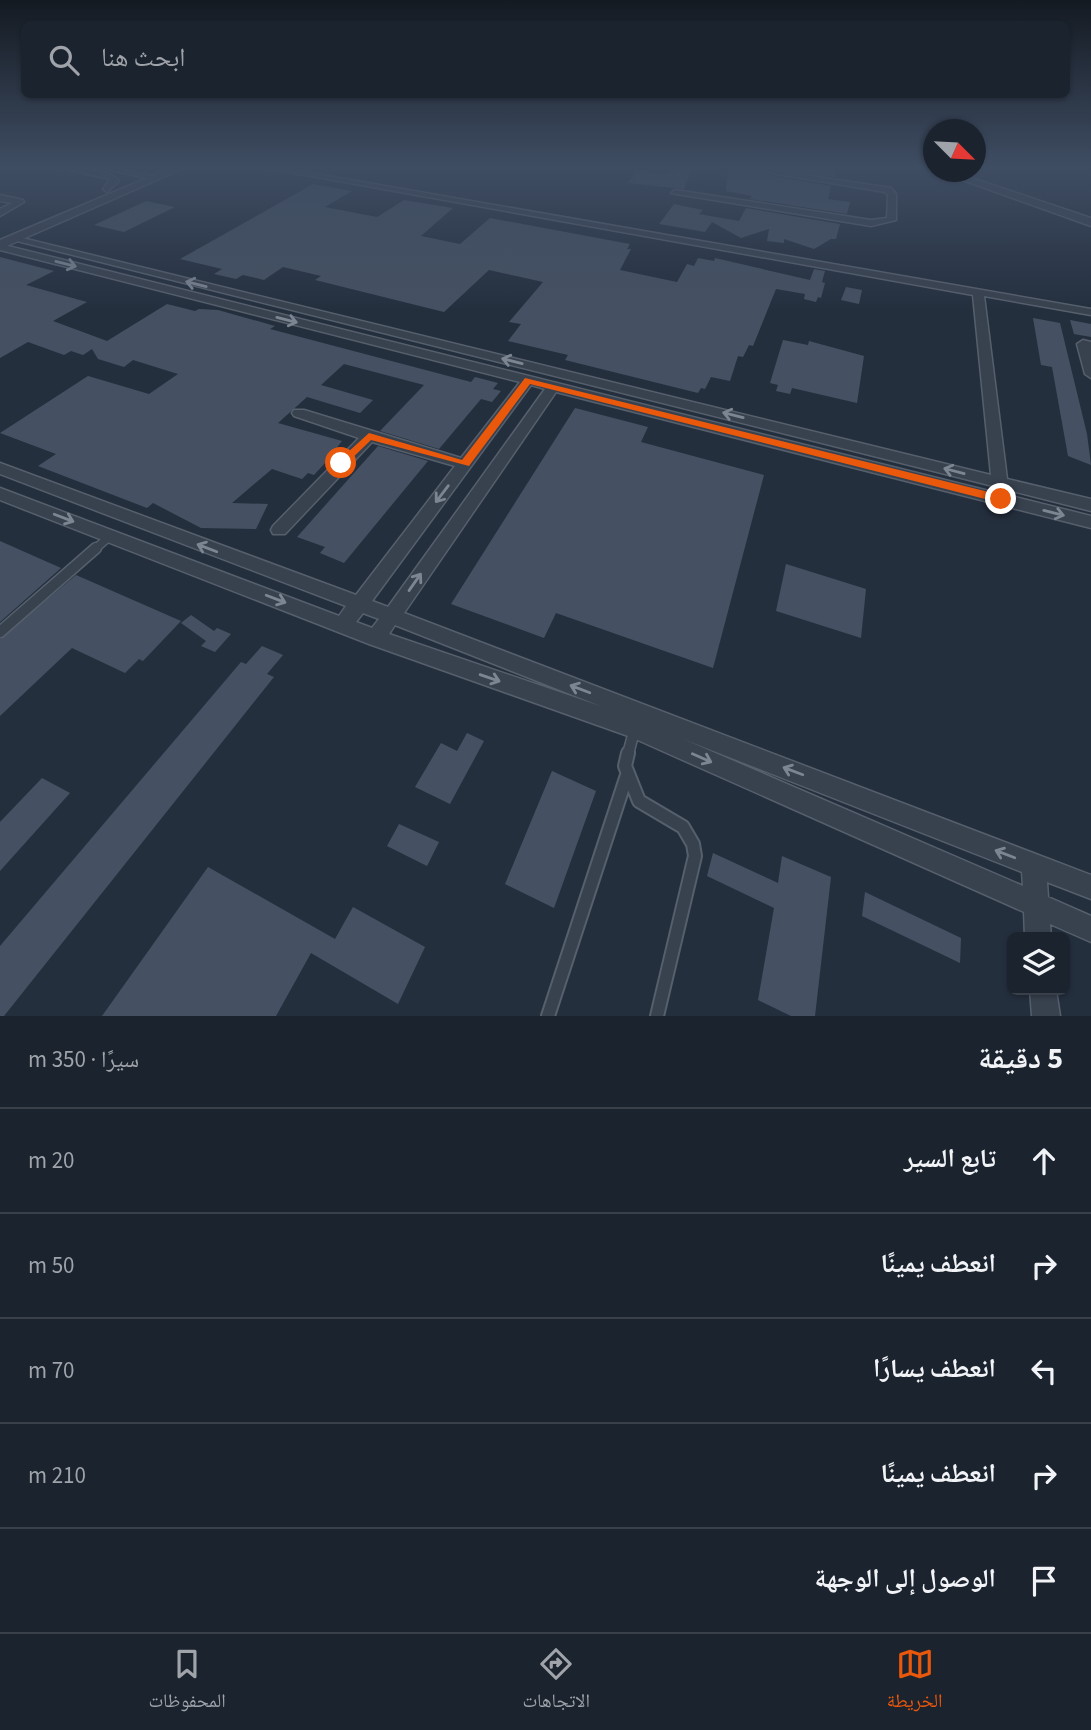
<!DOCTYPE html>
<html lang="ar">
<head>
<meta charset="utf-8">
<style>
	body { margin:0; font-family:"Source Sans 3","Noto Naskh Arabic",sans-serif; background:#242b36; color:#f1f3f6; direction:rtl }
	.controls { position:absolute; right:21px; bottom:21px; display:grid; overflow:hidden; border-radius:10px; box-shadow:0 2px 5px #0004 }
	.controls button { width:63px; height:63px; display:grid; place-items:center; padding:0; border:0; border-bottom:2px solid #39404a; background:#1b232e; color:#f1f3f6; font:35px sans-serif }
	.compass { position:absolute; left:923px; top:119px; width:63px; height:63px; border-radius:50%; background:#1b232e; box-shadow:0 2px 5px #0004; rotate:114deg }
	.stop { position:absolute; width:21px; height:21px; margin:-16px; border:5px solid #ea580c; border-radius:50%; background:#fff }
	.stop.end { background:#ea580c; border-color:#fff; box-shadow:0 2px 7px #0008 }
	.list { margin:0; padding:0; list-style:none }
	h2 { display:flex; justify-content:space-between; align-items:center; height:91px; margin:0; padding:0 28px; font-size:30px }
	h2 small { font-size:23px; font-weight:400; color:#a0a4aa }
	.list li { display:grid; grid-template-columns:46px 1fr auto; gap:21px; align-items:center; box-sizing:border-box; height:105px; padding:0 28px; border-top:2px solid #39404a }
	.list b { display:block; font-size:26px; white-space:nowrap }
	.list em { font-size:23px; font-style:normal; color:#a0a4aa }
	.icon { flex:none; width:38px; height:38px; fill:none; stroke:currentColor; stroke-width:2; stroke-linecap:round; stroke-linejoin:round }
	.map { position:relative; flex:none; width:1091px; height:1016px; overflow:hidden; direction:ltr }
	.search { position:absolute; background:#1b232e; box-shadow:0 2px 5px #0004; left:21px; right:21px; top:21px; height:77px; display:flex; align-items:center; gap:18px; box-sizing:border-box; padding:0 24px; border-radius:10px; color:#a0a4aa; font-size:26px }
	.sheet { height:616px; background:#1b232e }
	nav { display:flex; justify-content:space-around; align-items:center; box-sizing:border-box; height:98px; border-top:2px solid #39404a; background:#1b232e; font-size:19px; color:#a0a4aa }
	nav a { display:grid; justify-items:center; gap:4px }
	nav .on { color:#ea580c }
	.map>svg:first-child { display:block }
	.building { fill:#455162 }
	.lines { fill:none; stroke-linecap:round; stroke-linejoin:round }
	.service-far2-casing { stroke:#565f6c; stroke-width:10 }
	.service-far1-casing { stroke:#565f6c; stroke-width:13 }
	.service-casing { stroke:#565f6c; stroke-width:16 }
	.minor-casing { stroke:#565f6c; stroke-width:3 }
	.tertiary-casing { stroke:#565f6c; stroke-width:3 }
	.service-far2 { stroke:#38414e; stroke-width:7 }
	.service-far1 { stroke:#38414e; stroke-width:10 }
	.service { stroke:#38414e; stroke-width:12 }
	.minor { fill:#38414e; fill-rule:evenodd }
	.tertiary { fill:#38414e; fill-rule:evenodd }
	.oneway { stroke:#7c8592 }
	.route { fill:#ea580c }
</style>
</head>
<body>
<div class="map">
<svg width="1091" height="1016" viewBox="0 0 1091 1016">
	<rect width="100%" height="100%" fill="#242f3e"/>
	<path class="building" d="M685,168h7l-8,21 -57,-6 10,-12 27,4z
		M728,168l103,18 -3,13 22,3 -3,12 -97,-15 2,-3 -26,-5z
		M773,168h63l-2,9z
		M313,184l39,7 -27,16 52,10 27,-17 49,8 -32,28 39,8 30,-26 140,26 -3,5h4l-11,21 57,12 10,-18 7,2 4,-8 16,3 1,-3 95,22 4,-11 11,2 -3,11 3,1 -4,15 -3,-1 -2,5 -12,-3 1,-5 -29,-5 -23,57 -4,-1 -6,12 -5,-1 -8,25 -19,-4 -6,12 -4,-1 -3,5 -133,-33 3,-5 -60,-14 13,-17 -12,-2 34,-40 -54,-12 -45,42 -129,-32 6,-4 -38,-9 -19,13 -21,-5 -7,4 -22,-5 8,-5 -42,-10z
		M146,201l29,6 -51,25 -30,-7z
		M674,204l29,6 -4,4 40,7 7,-13 94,16 -4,15h-5l-17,10 -30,-10v4l-17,-2 2,-12 -28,9 -29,-16 -7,10 -46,-8z
		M0,257l54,14 -28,14 61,17 -34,19 54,20 60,-37 28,7 4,-2 19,1 57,16 -5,3 201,53 4,-5 23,6 -5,6 8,2 -9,11 -11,-3 -42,50 -59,-18 44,-46 -80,-21 -23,21 52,15 -13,13 -53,-16 -29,26 64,18 -17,22 -11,12 -6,-2 -6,6 -30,-10 -40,34 36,1 -12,25 -55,-1 -48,-25 -6,5 -109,-42 18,-12 -56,-21 88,-57 61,18 29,-20 -45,-14 -9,7 -26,-8 -6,-10 -9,6 -12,-4 -7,4 -36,-13 -28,16z
		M846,287l16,3 -3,14 -18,-4z
		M1033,318l27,5 27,111 4,31 -23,-9 -16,-89 -11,-2z
		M1070,320l21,4v13l-17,-3z
		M783,340l25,5 1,-4 55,15 -7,47 -65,-15 -2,6 -14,-3 2,-6 -8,-2z
		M575,408l73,19 -7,15 123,33 -51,193 -157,-55 -12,25 -93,-34z
		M378,446l50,15 -84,102 -24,-10 5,-6 -28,-10z
		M0,541l61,27 -61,54z
		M786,564l80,25 -5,49 -85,-27z
		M76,575l105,46 -38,40 -4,-2 -14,14 -53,-25 -72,68v-77z
		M191,615l23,16 3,-3 14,6 -16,18 -14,-6 5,-5 -25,-18z
		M262,646l21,9 -16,19 7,3 -270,339h-4v-70l241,-284 5,2z
		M467,733l17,8 -34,63 -35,-17 26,-44 16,8z
		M552,771l44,20 -42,117 -49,-24z
		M42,778l28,15 -70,78v-49z
		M399,824l40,18 -12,24 -40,-20z
		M713,853l65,30 4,-27 49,21 -16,139h-24l-33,-16 16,-92 -67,-32z
		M208,867l127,72 18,-32 72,40 -27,57 -87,-51 -35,63h-174z
		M865,892l96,46 -1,25 -98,-47z"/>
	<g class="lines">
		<defs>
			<path id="service-far2" d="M94,550l16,-14"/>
			<path id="service-far1" d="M0,632l96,-84
				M628,754l7,-26"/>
			<path id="service" d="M628,753l-3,13 14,35 44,26 10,17 2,12 -38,160
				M548,1016l79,-241"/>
			<path id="minor" d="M60,168c13,-1 53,2 59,13l-12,11 -4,-3 7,-10z
				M101,168h14l44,10 -4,2z
				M266,168h16l809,141v6l-107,-19 23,183 84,20v12l-83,-21 -1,5 84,21v12l-535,-136 -152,221 687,262v24l-44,-17 1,15 43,19v26l-41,-18 1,13h-26l-1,-25 -393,-175 -262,-93 -369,-144v-12l339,128 7,-10 -346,-132v-11l356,132 99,-129 -83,-24 -87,92h-12l-2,-4 2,-4 86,-88 -65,-22 -2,-3 2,-3h10l157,48 59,-76 -520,-132v-6l993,248v-6l-984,-247 5,-3 977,239 -18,-180zM531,385l14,4 -157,218 -16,-6zM363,613l16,6 -7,9 -16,-6zM395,625l208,82 -214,-73zM683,739l339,133 1,14z
				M741,168h17l133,20 5,6v26l-25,6 -200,-33 4,-3 196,30 16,-2 1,-23 -3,-3z
				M0,195l23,5 1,2 -24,14v-7l12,-6 -12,-2z
				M1083,340l8,2v36l-6,-4 -8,-30z
				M1030,990h26l4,26h-28z"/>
			<path id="tertiary" d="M171,168h13l-184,81v-9z
				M940,172h14l137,46v8z"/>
		</defs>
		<use href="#service-far2" class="service-far2-casing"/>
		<use href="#service-far1" class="service-far1-casing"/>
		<use href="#service" class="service-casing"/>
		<use href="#minor" class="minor-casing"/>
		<use href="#tertiary" class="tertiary-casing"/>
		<use href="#service-far2" class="service-far2"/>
		<use href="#service-far1" class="service-far1"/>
		<use href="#service" class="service"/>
		<use href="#minor" class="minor"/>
		<use href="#tertiary" class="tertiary"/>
	</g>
	<defs><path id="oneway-shaft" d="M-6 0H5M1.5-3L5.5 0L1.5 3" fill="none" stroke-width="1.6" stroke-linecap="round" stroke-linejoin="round" transform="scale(1.75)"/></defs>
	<g class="oneway">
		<use href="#oneway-shaft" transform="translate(66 264) rotate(14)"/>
		<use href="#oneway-shaft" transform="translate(196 284) rotate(-166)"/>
		<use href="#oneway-shaft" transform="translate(287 320) rotate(14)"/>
		<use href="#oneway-shaft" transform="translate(512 361) rotate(-166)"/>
		<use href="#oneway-shaft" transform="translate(733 415) rotate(-166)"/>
		<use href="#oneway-shaft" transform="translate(954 471) rotate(-165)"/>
		<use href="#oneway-shaft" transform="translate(442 494) rotate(127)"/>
		<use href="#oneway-shaft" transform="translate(1054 513) rotate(14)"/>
		<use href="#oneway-shaft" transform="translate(64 518) rotate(21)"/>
		<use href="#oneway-shaft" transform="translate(207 548) rotate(-159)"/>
		<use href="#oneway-shaft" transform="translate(415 582) rotate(-55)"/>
		<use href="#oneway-shaft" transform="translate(276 599) rotate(21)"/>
		<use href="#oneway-shaft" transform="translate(490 678) rotate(19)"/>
		<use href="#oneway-shaft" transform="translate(580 689) rotate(-159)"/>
		<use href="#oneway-shaft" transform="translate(702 758) rotate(24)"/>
		<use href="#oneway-shaft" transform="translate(793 771) rotate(-159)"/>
		<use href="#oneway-shaft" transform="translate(1005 854) rotate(-159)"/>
	</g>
	<linearGradient id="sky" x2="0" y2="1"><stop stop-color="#141a22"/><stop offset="0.54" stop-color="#3f4d63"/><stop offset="1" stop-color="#3f4d63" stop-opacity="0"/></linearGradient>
	<rect width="1091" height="310" fill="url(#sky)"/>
	<path class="route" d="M525,378l476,117 5,4 -5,4 -471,-119 -61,82 -98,-26 -26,25 -9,-2 33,-30 93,27z"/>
</svg>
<div class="controls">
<button><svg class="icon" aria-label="layers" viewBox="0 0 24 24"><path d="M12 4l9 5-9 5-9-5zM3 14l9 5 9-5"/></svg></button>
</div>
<svg class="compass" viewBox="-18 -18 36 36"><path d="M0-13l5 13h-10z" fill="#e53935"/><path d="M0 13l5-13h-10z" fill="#a0a4aa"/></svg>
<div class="stop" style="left:341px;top:463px"></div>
<div class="stop end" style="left:1001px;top:499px"></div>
<div class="search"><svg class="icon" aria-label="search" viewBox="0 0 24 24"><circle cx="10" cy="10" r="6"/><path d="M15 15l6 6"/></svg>ابحث هنا</div>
</div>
<section class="sheet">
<h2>5 دقيقة<small>سيرًا · 350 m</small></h2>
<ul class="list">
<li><svg class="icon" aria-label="ahead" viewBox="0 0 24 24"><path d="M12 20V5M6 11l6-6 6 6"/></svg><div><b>تابع السير</b></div><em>20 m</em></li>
<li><svg class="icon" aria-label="right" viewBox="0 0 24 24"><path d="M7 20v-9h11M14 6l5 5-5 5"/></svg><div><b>انعطف يمينًا</b></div><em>50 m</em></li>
<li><svg class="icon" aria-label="left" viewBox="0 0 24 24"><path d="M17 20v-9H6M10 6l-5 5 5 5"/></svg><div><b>انعطف يسارًا</b></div><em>70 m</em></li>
<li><svg class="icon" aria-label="right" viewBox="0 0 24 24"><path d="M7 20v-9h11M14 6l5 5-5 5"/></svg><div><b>انعطف يمينًا</b></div><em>210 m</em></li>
<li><svg class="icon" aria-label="arrive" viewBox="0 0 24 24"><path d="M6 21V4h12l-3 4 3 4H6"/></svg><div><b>الوصول إلى الوجهة</b></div></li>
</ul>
</section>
<nav>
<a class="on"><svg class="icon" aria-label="map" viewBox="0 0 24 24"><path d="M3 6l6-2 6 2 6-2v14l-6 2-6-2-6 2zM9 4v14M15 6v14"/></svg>الخريطة</a>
<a><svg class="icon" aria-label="directions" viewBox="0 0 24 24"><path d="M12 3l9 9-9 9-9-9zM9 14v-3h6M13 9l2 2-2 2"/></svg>الاتجاهات</a>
<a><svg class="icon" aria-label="saved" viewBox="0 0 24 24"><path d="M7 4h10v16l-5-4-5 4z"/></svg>المحفوظات</a>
</nav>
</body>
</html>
